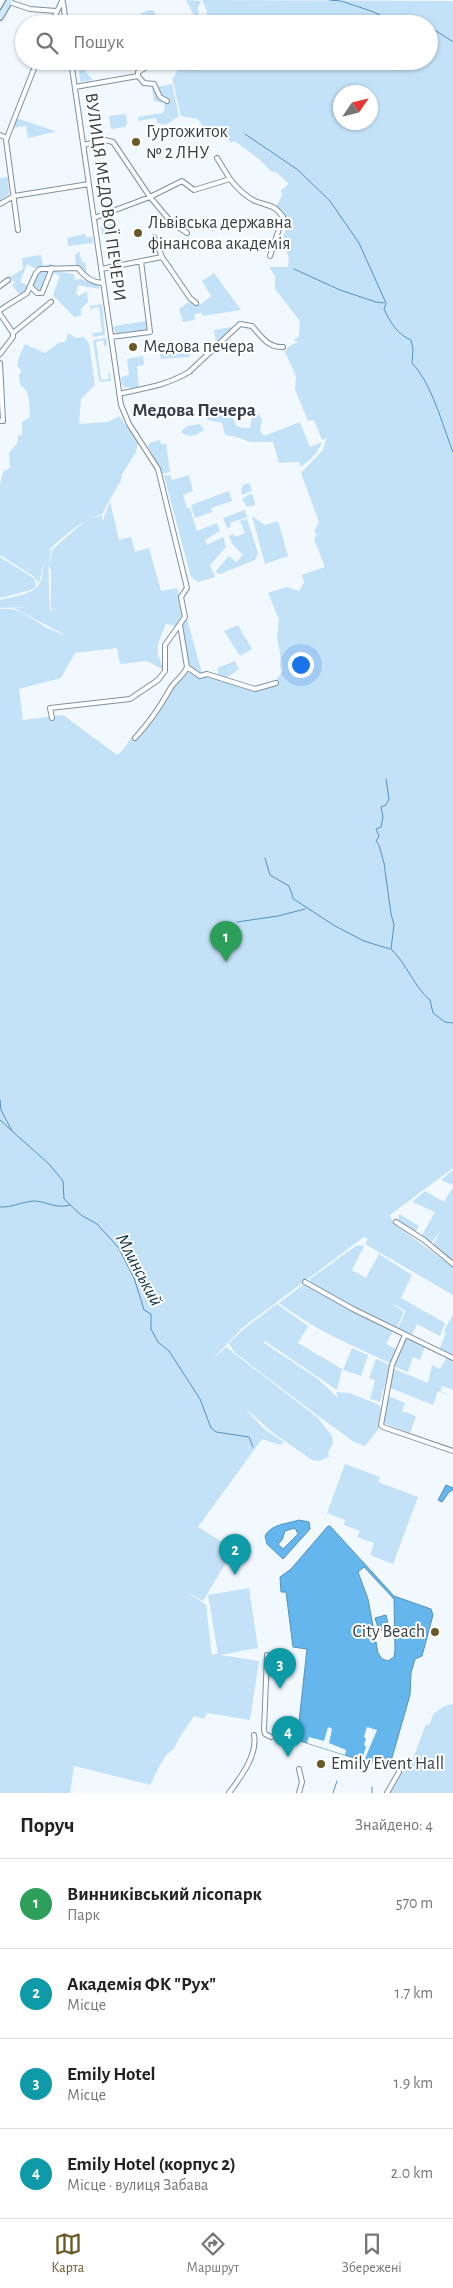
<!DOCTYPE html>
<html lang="uk">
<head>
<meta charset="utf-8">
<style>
	body { margin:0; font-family:"Alegreya Sans",sans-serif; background:#f6f6f6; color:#222 }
	.compass { position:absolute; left:333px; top:85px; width:45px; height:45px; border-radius:50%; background:#fff; box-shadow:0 1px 4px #0004; rotate:55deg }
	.you { position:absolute; left:300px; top:664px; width:18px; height:18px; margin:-12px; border:4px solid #fff; border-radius:50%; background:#1a73e8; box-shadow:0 0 0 8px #1a73e833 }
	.badge { display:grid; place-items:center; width:32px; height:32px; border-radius:50%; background:#6a5826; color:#fff; font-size:16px; font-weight:700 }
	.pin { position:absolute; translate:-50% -41px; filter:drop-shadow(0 1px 2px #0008) }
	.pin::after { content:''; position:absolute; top:26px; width:18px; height:15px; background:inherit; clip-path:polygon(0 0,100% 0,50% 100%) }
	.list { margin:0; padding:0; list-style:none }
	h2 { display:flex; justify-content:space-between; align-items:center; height:65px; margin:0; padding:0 20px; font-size:21px }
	h2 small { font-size:16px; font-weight:400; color:#767676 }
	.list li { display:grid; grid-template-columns:32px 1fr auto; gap:15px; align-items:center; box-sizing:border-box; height:90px; padding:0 20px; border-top:1px solid #e0e0e0 }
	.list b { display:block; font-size:19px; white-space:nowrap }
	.list p { margin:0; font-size:16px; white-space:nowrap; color:#767676 }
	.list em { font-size:16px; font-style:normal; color:#767676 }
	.icon { flex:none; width:28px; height:28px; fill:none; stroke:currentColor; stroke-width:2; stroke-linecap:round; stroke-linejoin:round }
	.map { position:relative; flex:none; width:453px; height:1793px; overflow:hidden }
	.search { position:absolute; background:#fff; box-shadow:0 1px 4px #0004; left:15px; right:15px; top:15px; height:55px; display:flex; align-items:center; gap:12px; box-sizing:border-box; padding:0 18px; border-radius:28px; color:#767676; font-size:19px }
	.sheet { height:425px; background:#fff }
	nav { display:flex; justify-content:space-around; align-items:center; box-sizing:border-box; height:70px; border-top:1px solid #e0e0e0; background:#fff; font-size:14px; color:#767676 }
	nav a { display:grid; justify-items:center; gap:2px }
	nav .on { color:#6a5826 }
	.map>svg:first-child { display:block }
	.green { fill:#c3e1f7; fill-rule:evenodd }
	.water { fill:#64b6ed; stroke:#5692ba; fill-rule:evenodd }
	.pier { fill:#f1f8fe }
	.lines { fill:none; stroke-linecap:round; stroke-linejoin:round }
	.stream { stroke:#5692ba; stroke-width:1 }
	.street-casing { stroke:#7f909c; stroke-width:6 }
	.secondary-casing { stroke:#7f909c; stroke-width:8 }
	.street { stroke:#fff; stroke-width:4 }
	.secondary { stroke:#cee9fb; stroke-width:5.5 }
	.poi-dot { fill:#6a5826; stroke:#fff; stroke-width:2 }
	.labels { text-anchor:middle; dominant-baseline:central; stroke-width:4; stroke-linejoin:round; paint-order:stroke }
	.poi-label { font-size:18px; fill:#373e43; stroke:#fff; text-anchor:start }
	.street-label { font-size:18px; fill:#373e43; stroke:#fff }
	.neighbourhood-label { font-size:19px; font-weight:bold; fill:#373e43; stroke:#fff }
	.water-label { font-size:19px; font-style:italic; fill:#0f3349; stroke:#fff }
</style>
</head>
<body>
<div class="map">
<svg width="453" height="1793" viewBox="0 0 453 1793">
	<rect width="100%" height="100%" fill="#f1f8fe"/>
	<path class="green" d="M186,0l15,1 -3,6 1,12 -5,-3z
		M202,0l251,1v1167l-63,47 4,9 59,43v28l-88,-51 3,-5 -4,-2 -122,91 -30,32 14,-13 92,71 14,18 1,7 -5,9 1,5 -10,4 -7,-1 -40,-28 -29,-26 21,23 20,13 -3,3 -19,-6 -64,88 36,22 -31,52 -19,-11 22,15 6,51 1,-2h5l-10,-59 41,-7 9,60 -38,7 39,6 -9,59 -43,-7 -3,6 -10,-3 -15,22 -5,11c-11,5 -18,25 -24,36l-76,-19 -4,27h-70v-1184c20,-2 31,10 47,19 5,2 10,3 15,7l-1,4 2,-5 -49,-26 14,-1 -28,1v-8c15,-4 40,-5 42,-24 1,-5 1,-10 2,-15l-5,22 -6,-7 -33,-21v-70l3,-13 7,-4 -1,-15 8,-10 2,-8h3v-13l8,-5c-1,-13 1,-25 -10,-32l-1,-10 3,-4 -5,-5 2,-9 6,-13 20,9 15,-11h5l3,-9 8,5 8,-1 5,6 6,42 -14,14 -2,25 29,-2 11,-6 19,26 -2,10 -15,24 1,2 -20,36c-22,7 -37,21 -54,37l4,-2c-6,15 -2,43 -2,61h8l-7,-1v-37l-2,-8 4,-15 26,-23 8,-6 15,-5v7l8,-21 9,39 12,-3 4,15 14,-4 12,43 16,-3 7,23 -8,15 -10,-2c-9,22 -12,24 -2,46l-17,-9 -27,3 -3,-16 -42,5 -14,25 -42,11 4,31 40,-5 54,40c8,-5 9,-11 14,-17 6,-7 14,-13 20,-20 16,-20 16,-33 40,-49l-3,-3 -7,-42 6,-5 15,54 17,3 -2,-8 18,-7 4,8 -13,9 29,10 20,-6 8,-12 -6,-33 2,-17 -11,-27 19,-6 12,4 5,-9 -2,-7 23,-8 -11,-28 3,-5 -3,-2 5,-10 -18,-49 21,-22 5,-13 -5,2 -8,-20 -6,1 -13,-31 1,-14 -11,-24 3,-5 11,-6h-6l6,-5 1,-15 -25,-32v-13l-6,-9h19c4,-22 -14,-18 2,-46l-14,-14 6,-11 -1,-6 8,-6 -13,-12h-4l-12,-12 -25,-19 -4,2 -9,-12 -12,7 -12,-19 -17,-3 -8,-34v-4l5,-8 -4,-9h255v-37h-225l3,-13zM340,92h30v30h-30z
		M150,10l4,1 6,13h-17l-2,-11z
		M86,66v6l7,8 -13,2 -1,-12z
		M172,84l7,32 -13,9 -9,-2 -1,-5 -18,3v-4l24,-4 3,-4 -1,-6 -10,-2 -2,-13z
		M126,114l1,10 -2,3 -14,2 -2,-13z
		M16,118l39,13v1l-27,6 -2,-12 -13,2z
		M8,177l1,17 -9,6v-22z
		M117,223l1,10 -16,2 -1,-9z
		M85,234l1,3h6l1,6 -25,3 -1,-8z
		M78,247l4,15h3l2,13 -11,-10 -1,-10 4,-3z
		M41,255l2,11 8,-2v2l-17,2 -7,-4 -7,18 8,4 -3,6 -5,3 -8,-10 3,-2 -5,-6 13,-8 -1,-11z
		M51,269l-10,24h-4l-5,-7 6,-13z
		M54,271l20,3 1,6 5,-1 19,6v4l-21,-4 -2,8 3,3 8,-5 1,11 -7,7v7l-7,1 -21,-22 7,-19 -6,-3z
		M214,273l27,37 -39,6v-3l-8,1 1,6 -12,2 -4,-13 11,-8 5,4 6,-1 10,-8 -9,-15z
		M102,304l3,31 -12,2 -1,-4 10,-1 -3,-25 -7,1 -1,4 -1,-6z
		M147,321l1,9 -33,5 -1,-9z
		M231,327l1,3 -14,13 -2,-1 -2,-12z
		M106,338l1,7 -3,1 -1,-6 -7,2 5,38 8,-1 -1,-6h2l1,8 -10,1 -2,-2 -6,-40z
		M186,340l4,17 -29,2 -3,-10z
		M143,356l1,9 -7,1 2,22 -15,-1 -2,-3 -1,-7 8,-2 -2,-16z
		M258,414l4,5 -2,11 4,6 36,-14 10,25 12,-5c-4,12 -12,17 -21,25l-2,-5 -20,1 -6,-21h-23l-13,-5 -12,-2 -3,-12 -14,-3 -4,-4 28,-1 4,11 7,2h7l2,-13z
		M200,424l4,6c-7,4 -11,9 -22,3v-3l6,-4z
		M160,440l1,4h5l4,28 -8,2 7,26 -9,-31 -12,-23 2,-3z
		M170,475l2,5 17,-5 4,16 -10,4 4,13h3l7,23 20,-8 3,8 -15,9 2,5 16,-8 3,10 -16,18 5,12 -17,5 -7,-5 -27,-101z
		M249,483l3,8 -10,4 -1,-6 2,-4z
		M229,491l3,10 -21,7 1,4 -17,6 -4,-13z
		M250,494l3,1 2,10 -8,2 -5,-8z
		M245,510l2,7 -17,6 1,4 -4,1 -4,-10z
		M252,516l13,9 13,-4 10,35 -23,8z
		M247,519l11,34 -3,7 -35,14 -5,-2 14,-16 7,6 7,-7 -11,-11 -3,-8 5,-2 1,3 10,-4 -5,-12z
		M0,557l35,22 1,8 -5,3 -31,8z
		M238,625l14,24 -12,7 -16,-25z
		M453,1170v15l-12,-5z
		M453,1187v76l-20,-18 7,-14 -9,13 -10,-7 14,-25 -23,-10 13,-11 19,11z
		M399,1214l20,12 -4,7 -17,-11z
		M357,1245l7,1 -12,24 14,8 13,-24 33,21 -11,23 44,25 -5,13 -23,-12 -6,13 -14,-7 9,-19 -16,-8 14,9 -8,17 -86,-46v-4z
		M304,1284l89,47 -7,13 10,5 -6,14c-39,-18 -77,-34 -111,-60z
		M277,1304l31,22 -10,17 44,26 -5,21 -72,-49 -1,2 54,36 20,19 -2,-6 14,1 29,12 2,4 -3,14 2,4 -15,19 -11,-4 -41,-30 -79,-60 -5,-9 16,-15z
		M453,1314v43l-14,-7 7,-17 -2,-2z
		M406,1338l19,8 -5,14 -7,-3 -5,15 -15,-6z
		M352,1348l16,7 -7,21 -18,-6z
		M447,1357l6,3v30l-10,-4 -3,5 13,6 -15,-6 -5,14 -45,-18 4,-16 2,-2 34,14 4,-18 8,4z
		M376,1359l14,6 -10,37 -10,-3 5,-19 -6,-2z
		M386,1395l19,8 -3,8 14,5 -6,17 -29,-11z
		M345,1464l35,13 -2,5 40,15 -25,67 -23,-9 4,-12 -17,-6 3,-6 -16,-6 1,-5 -18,-7z
		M453,1704v89h-65l16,-23 6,-4 16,-42 3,1 5,-12 11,-7z"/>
	<path class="water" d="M446,1485l7,3v2l-4,2 -7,10 -4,-2z
		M299,1520l10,2 1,7 -27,30 -16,-15 -2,-8c6,-12 22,-12 34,-16zM295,1528l3,6 -15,15 -5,-5 4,-4 3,-9z
		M328,1526h2l64,70 37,13 2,6 -11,41 -7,3 -4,14 -1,22 -19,66h-27l-67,-21 10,-91 -14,-2 -7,-55h-5l-1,-15 11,-8zM364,1567l30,32 1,51 -1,7 -6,4 -6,-2 -4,-6 -10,-54 -10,-27z
		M386,1615l3,13 -10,3 -4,-13z"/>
	<path class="pier" d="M328,1727l4,2 -3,14 17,7 -1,5 -38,-12 2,-6 15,4z
		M367,1727l10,3 -13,31 -2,-1 4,-14 -2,-1 2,-7 -2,-1z"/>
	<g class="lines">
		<path class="stream" d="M329,0l12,1 30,10 30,13
			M429,28l9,4 15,10
			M245,134l53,36 32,31 29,42 27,60 -2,6c6,13 14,26 27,31l2,9 -1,14c20,21 30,61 41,89
			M294,269l46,21 36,12 8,1
			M386,779l3,20 -3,6 -5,2 2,10 -2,10 -5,2 3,7 -3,5 3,4 5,18 7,51 3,11 -3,24c16,15 23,38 39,51l3,13 12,9 8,1
			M265,858l5,17 19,11 4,11
			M292,898l43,28 29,15 26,8
			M237,922l41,-6 27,-7
			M0,1100l1,10 11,21 37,33 14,17 1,18 17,16 16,9 21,23 16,31 10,32 7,4v15l7,13 11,9 31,48 11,29 5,4 33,5 4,10
			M0,1120l11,10
			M0,1207c12,1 23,-6 35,-6 14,1 20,8 35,4
			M333,1793l4,-12
			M372,1793v-6"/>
		<defs>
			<path id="street" d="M9,2l21,7 26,2
				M63,2l3,22
				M51,24l11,-23
				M138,76l6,7 10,1 6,13 7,4
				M75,87l63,-11v-4l9,-5
				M0,135l7,3
				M83,145l22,-5 8,2 37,55 32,-16 12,9 36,-11c7,9 15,17 25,22 14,6 18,2 28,16l-13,39
				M217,158l13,21
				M0,204l14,-8 75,-12
				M94,218l56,-21 22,26 15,10
				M18,230l-12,-90 31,-79
				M154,237l8,20 28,41 6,5
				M101,269l61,-12
				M0,286l8,-6
				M30,286l7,7h5l10,-25
				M0,310l27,-17 9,-20 4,-4 38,-1c6,8 14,15 25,15
				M0,314l13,19v4l-13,17
				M13,333l38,-31
				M111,337l39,-5 -9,-71
				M0,363l3,58h-3
				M119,394c26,-6 46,-8 70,-22l51,-48 12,2c9,10 16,22 31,21
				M187,667l13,9 7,-2 48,15 21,-6
				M52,718l-2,-10 80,-9 28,-19 7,-9v-26l20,-28 -4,-20 6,-9 -29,-119 -29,-45 -8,-19 -50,-344
				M135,738c14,-15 25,-31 35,-49 5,-9 13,-12 17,-22l-7,-42
				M396,1222l28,18 29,24
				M305,1282l48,27 100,49
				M405,1335l-13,30 -11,60 2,2 70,24
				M267,1655l-3,75 1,4 6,3
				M280,1737l13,3
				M229,1793c11,-15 29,-38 25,-58
				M299,1793l3,-11 -3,-13
				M387,1793l12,-21"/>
			<path id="secondary" d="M0,17l10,-17"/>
		</defs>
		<use href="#street" class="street-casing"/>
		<use href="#secondary" class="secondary-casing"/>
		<use href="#street" class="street"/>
		<use href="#secondary" class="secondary"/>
	</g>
	<g class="poi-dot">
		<circle cx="136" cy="142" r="5"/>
		<circle cx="138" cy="233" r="5"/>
		<circle cx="133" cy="347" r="5"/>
		<circle cx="435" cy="1632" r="5"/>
		<circle cx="321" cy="1764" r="5"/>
	</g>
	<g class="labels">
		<g class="poi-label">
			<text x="146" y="132">Гуртожиток<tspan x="146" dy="21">№ 2 ЛНУ</tspan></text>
			<text x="148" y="223">Львівська державна<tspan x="148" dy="21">фінансова академія</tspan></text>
			<text x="143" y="347">Медова печера</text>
			<text x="425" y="1632" text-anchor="end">City Beach</text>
			<text x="331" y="1764">Emily Event Hall</text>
		</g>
		<g class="street-label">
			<text transform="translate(105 197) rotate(82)">ВУЛИЦЯ МЕДОВОЇ ПЕЧЕРИ</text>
		</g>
		<g class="neighbourhood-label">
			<text x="194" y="410">Медова Печера</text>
		</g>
		<g class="water-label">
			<text transform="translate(139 1270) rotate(62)">Млинський</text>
		</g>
	</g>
</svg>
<svg class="compass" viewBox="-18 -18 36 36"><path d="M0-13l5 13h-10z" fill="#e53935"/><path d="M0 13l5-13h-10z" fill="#767676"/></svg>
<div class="you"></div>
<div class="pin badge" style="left:226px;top:962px;background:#2e9e5b">1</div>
<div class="pin badge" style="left:235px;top:1575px;background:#0f9aa8">2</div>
<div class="pin badge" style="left:280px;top:1689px;background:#0f9aa8">3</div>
<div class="pin badge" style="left:288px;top:1757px;background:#0f9aa8">4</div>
<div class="search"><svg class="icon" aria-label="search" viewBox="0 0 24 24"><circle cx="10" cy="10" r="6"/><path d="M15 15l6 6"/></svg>Пошук</div>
</div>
<section class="sheet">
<h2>Поруч<small>Знайдено: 4</small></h2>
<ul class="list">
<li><span class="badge" style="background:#2e9e5b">1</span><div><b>Винниківський лісопарк</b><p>Парк</p></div><em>570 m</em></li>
<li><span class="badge" style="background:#0f9aa8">2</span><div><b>Академія ФК &quot;Рух&quot;</b><p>Місце</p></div><em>1.7 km</em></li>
<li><span class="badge" style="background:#0f9aa8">3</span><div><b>Emily Hotel</b><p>Місце</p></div><em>1.9 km</em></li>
<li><span class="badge" style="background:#0f9aa8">4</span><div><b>Emily Hotel (корпус 2)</b><p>Місце · вулиця Забава</p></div><em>2.0 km</em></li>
</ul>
</section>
<nav>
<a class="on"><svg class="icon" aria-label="map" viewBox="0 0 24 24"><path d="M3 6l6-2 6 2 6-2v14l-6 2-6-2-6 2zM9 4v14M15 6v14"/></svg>Карта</a>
<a><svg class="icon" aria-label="directions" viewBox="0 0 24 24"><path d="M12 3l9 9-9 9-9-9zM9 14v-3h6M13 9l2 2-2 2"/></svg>Маршрут</a>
<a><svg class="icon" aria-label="saved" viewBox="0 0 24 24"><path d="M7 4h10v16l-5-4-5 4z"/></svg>Збережені</a>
</nav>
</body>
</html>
